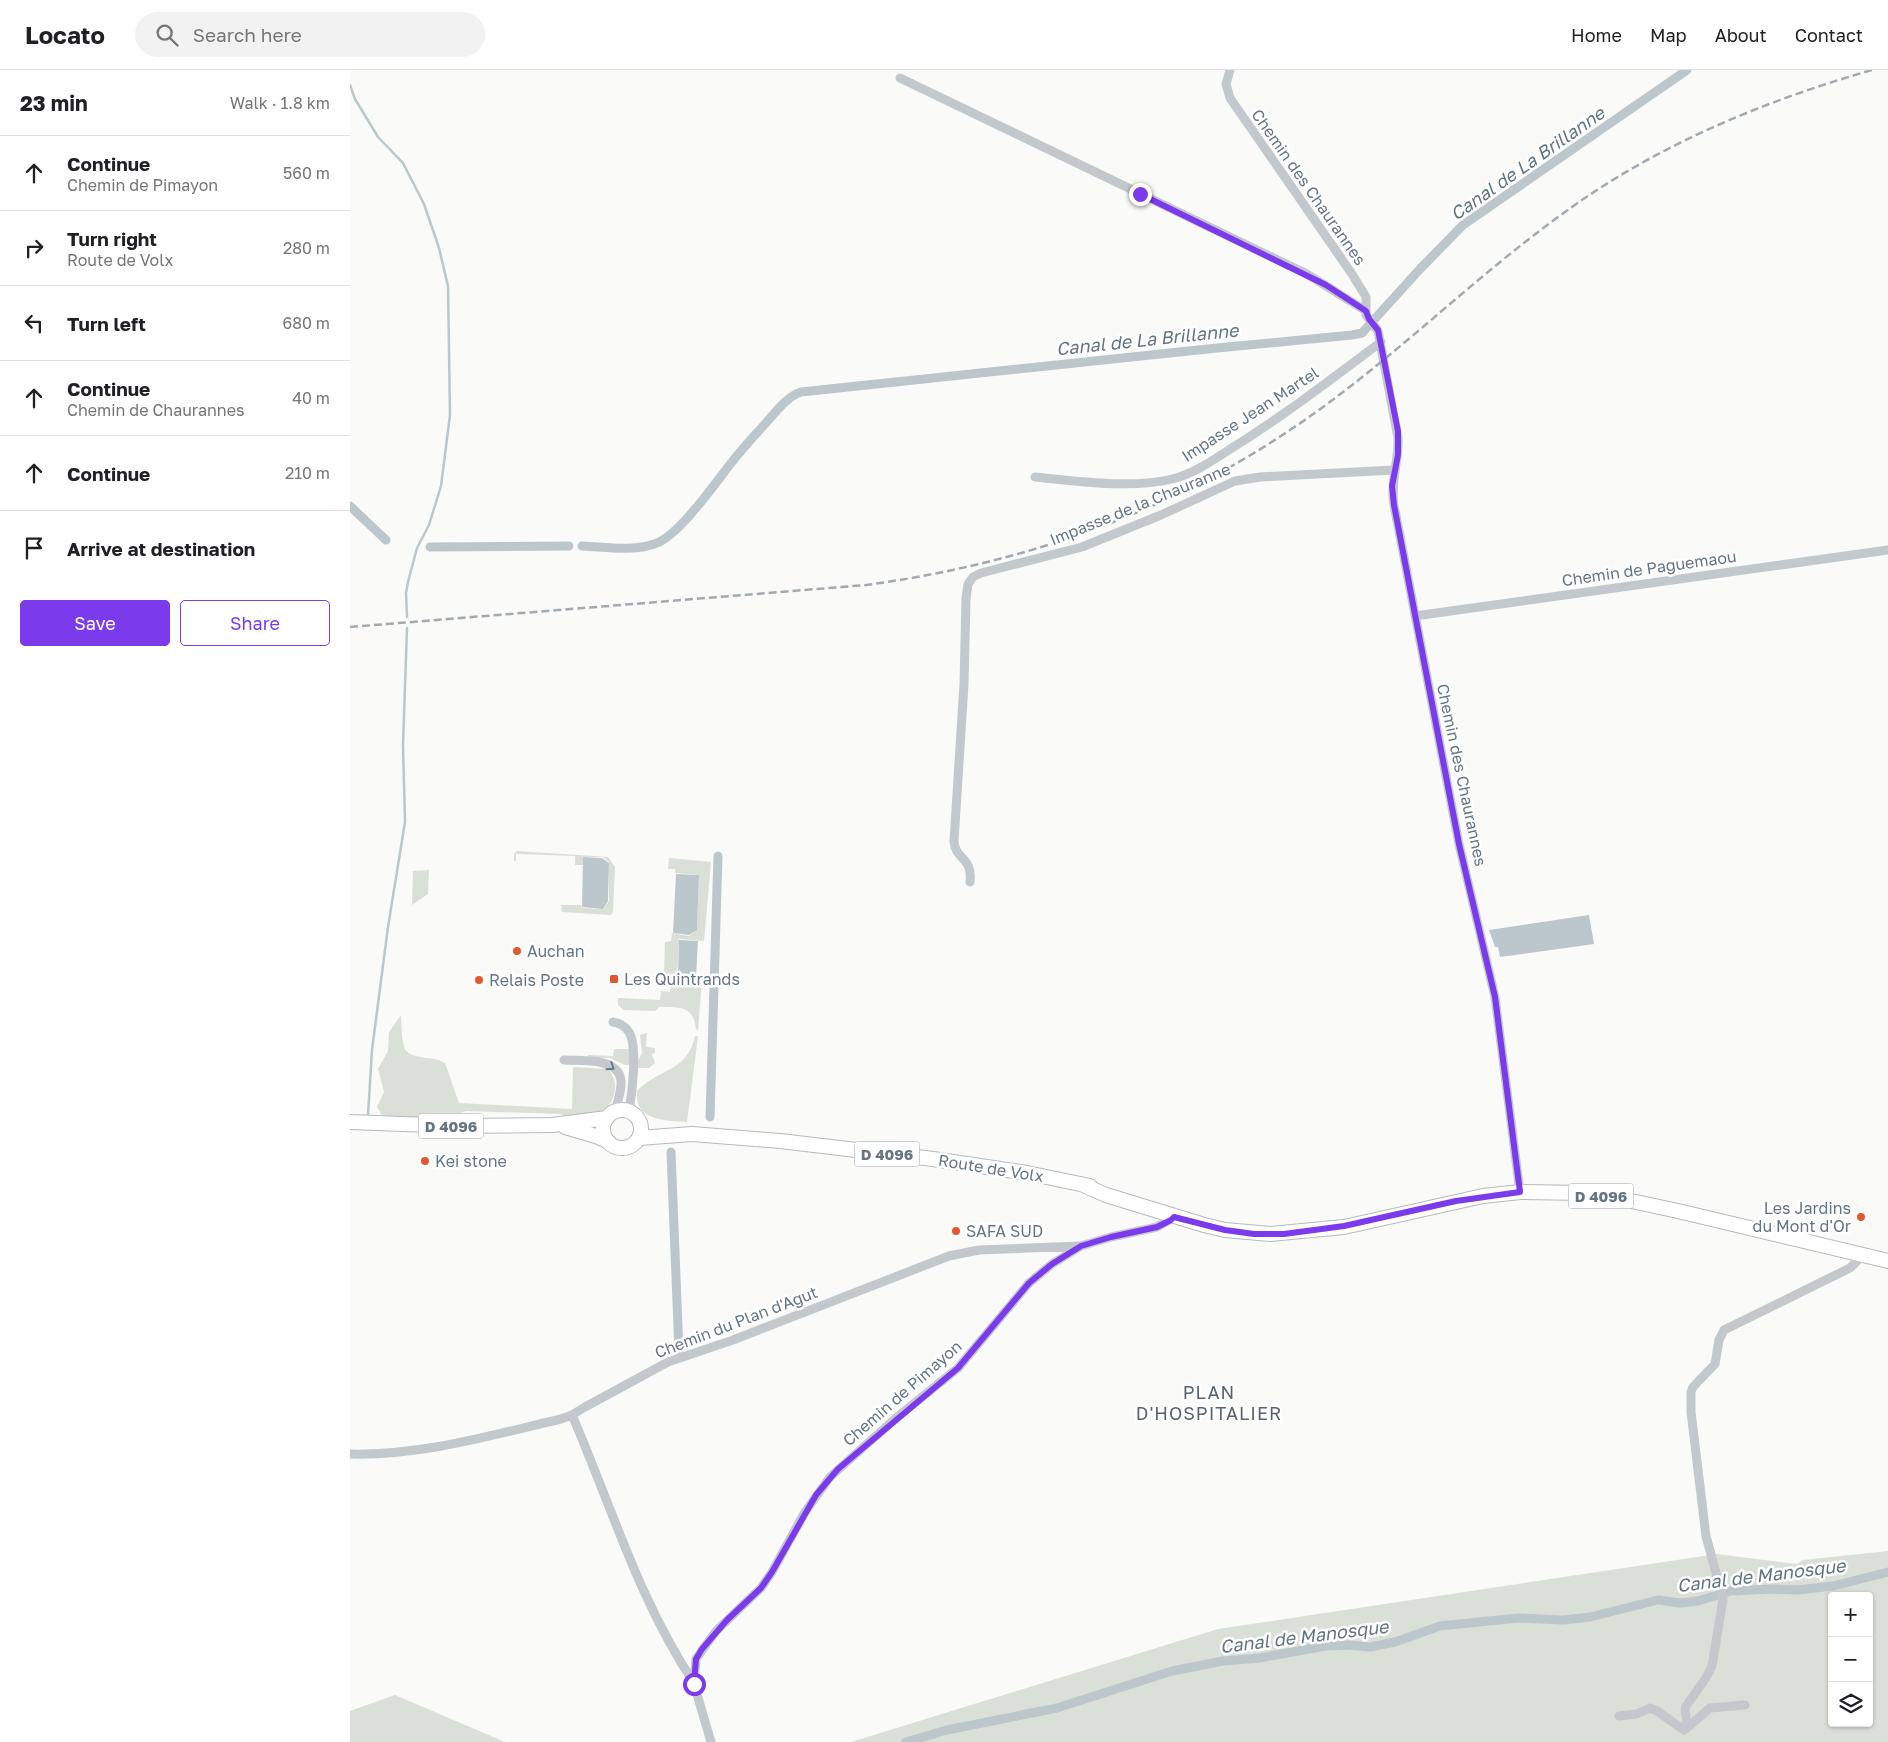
<!DOCTYPE html>
<html lang="en">
<head>
<meta charset="utf-8">
<style>
	body { margin:0; font-family:"Golos Text",sans-serif; background:#f2f2f2; color:#202124 }
	.controls { position:absolute; right:15px; bottom:15px; display:grid; overflow:hidden; border-radius:5px; box-shadow:0 1px 4px #0004 }
	.controls button { width:45px; height:45px; display:grid; place-items:center; padding:0; border:0; border-bottom:1px solid #e0e0e0; background:#fff; color:#202124; font:25px sans-serif }
	.stop { position:absolute; width:15px; height:15px; margin:-11px; border:4px solid #7c3aed; border-radius:50%; background:#fff }
	.stop.end { background:#7c3aed; border-color:#fff; box-shadow:0 1px 5px #0008 }
	.list { margin:0; padding:0; list-style:none }
	h2 { display:flex; justify-content:space-between; align-items:center; height:65px; margin:0; padding:0 20px; font-size:21px }
	h2 small { font-size:16px; font-weight:400; color:#757577 }
	.list li { display:grid; grid-template-columns:32px 1fr auto; gap:15px; align-items:center; box-sizing:border-box; height:75px; padding:0 20px; border-top:1px solid #e0e0e0 }
	.list b { display:block; font-size:19px; white-space:nowrap }
	.list p { margin:0; font-size:16px; white-space:nowrap; color:#757577 }
	.list em { font-size:16px; font-style:normal; color:#757577 }
	.actions { display:flex; gap:10px; padding:15px 20px }
	.actions a { flex:1; padding:11px 0; border:1px solid #7c3aed; border-radius:5px; text-align:center; font-size:18px; color:#7c3aed }
	.actions .main { background:#7c3aed; color:#fff }
	.icon { flex:none; width:28px; height:28px; fill:none; stroke:currentColor; stroke-width:2; stroke-linecap:round; stroke-linejoin:round }
	.map { position:relative; flex:none; width:1538px; height:1672px; overflow:hidden }
	header { display:flex; align-items:center; gap:30px; box-sizing:border-box; height:70px; padding:0 25px; background:#fff; border-bottom:1px solid #e0e0e0 }
	header strong { font-size:24px }
	nav { display:flex; gap:28px; margin-inline-start:auto; font-size:18px }
	.search { width:350px; height:45px; background:#f2f2f2; display:flex; align-items:center; gap:12px; box-sizing:border-box; padding:0 18px; border-radius:28px; color:#757577; font-size:19px }
	main { display:flex }
	aside { flex:1; background:#fff }
	.map>svg:first-child { display:block }
	.green { fill:#dadfd7; fill-rule:evenodd }
	.water { fill:#bbc7cb }
	.lines { fill:none; stroke-linecap:round; stroke-linejoin:round }
	.stream { stroke:#bbc7cb; stroke-width:2.5 }
	.canal { stroke:#bbc7cb; stroke-width:9 }
	.primary-casing { stroke:#b5babe; stroke-width:16 }
	.minor { stroke:#c3c8cc; stroke-width:9 }
	.primary { stroke:#fff; stroke-width:14 }
	.rail { stroke:#a2aab0; stroke-width:2.5; stroke-dasharray:8 4; stroke-linecap:butt }
	.oneway { stroke:#6a7a87 }
	.route { stroke:#7c3aed; stroke-width:6 }
	.poi-dot { fill:#e4572e; stroke:#fff; stroke-width:2 }
	.labels { text-anchor:middle; dominant-baseline:central; stroke-width:5; stroke-linejoin:round; paint-order:stroke }
	.shield { fill:#fff; stroke:#939fa8; stroke-width:1 }
	.shield-label { font-size:15px; font-weight:bold; fill:#657683 }
	.street-label { font-size:16px; fill:#657683; stroke:#fff }
	.poi-label { font-size:16px; fill:#657683; stroke:#fff; text-anchor:start }
	.water-label { font-size:18px; font-style:italic; fill:#60757c; stroke:#fff }
	.neighbourhood-label { font-size:18px; letter-spacing:1px; fill:#57646e; stroke:#fff }
</style>
</head>
<body>
<header>
<strong>Locato</strong>
<div class="search"><svg class="icon" aria-label="search" viewBox="0 0 24 24"><circle cx="10" cy="10" r="6"/><path d="M15 15l6 6"/></svg>Search here</div>
<nav><a>Home</a><a>Map</a><a>About</a><a>Contact</a></nav>
</header>
<main>
<aside>
<h2>23 min<small>Walk · 1.8 km</small></h2>
<ul class="list">
<li><svg class="icon" aria-label="ahead" viewBox="0 0 24 24"><path d="M12 20V5M6 11l6-6 6 6"/></svg><div><b>Continue</b><p>Chemin de Pimayon</p></div><em>560 m</em></li>
<li><svg class="icon" aria-label="right" viewBox="0 0 24 24"><path d="M7 20v-9h11M14 6l5 5-5 5"/></svg><div><b>Turn right</b><p>Route de Volx</p></div><em>280 m</em></li>
<li><svg class="icon" aria-label="left" viewBox="0 0 24 24"><path d="M17 20v-9H6M10 6l-5 5 5 5"/></svg><div><b>Turn left</b></div><em>680 m</em></li>
<li><svg class="icon" aria-label="ahead" viewBox="0 0 24 24"><path d="M12 20V5M6 11l6-6 6 6"/></svg><div><b>Continue</b><p>Chemin de Chaurannes</p></div><em>40 m</em></li>
<li><svg class="icon" aria-label="ahead" viewBox="0 0 24 24"><path d="M12 20V5M6 11l6-6 6 6"/></svg><div><b>Continue</b></div><em>210 m</em></li>
<li><svg class="icon" aria-label="arrive" viewBox="0 0 24 24"><path d="M6 21V4h12l-3 4 3 4H6"/></svg><div><b>Arrive at destination</b></div></li>
</ul>
<div class="actions"><a class="main">Save</a><a>Share</a></div>
</aside>
<div class="map">
<svg width="1538" height="1672" viewBox="0 0 1538 1672">
	<rect width="100%" height="100%" fill="#fafaf8"/>
	<path class="green" d="M167,781l91,6 7,10 -2,45 -2,3 -49,-3 -1,-7h20l1,3 21,1 6,-8v-39l-6,-5h-20v8h-8v-9l-59,-2v7h-2v-7z
		M319,788l42,4 -7,79 -25,-2 -2,39 25,2 -4,50 -2,-1c-3,-25 -17,-21 -37,-22l-4,4 -31,-1 -6,-5v-7l42,2 1,-9 9,1 2,-15 -8,-2 1,-33 6,-1 1,-8 17,3 8,-6 2,-55 -24,-2v-4h-7z
		M79,800l-1,24 -16,11 1,-34z
		M51,945l1,22 3,13c11,11 27,5 40,13l14,40 113,6 1,-42 35,2c14,15 6,39 -13,47 -5,2 -11,1 -16,1 -7,0 -13,1 -19,-3l-94,-3 -20,7 -62,1 -7,-12 7,-15 -6,-23 10,-18 1,-19z
		M297,963l-1,14 9,1v5l-3,1 3,9 -6,5h-11l-2,-3 6,-12 -2,-18z
		M345,966h3l-11,86c-15,-1 -44,-1 -49,-19 -1,-4 -1,-8 -1,-12 23,-24 50,-18 58,-55z
		M264,979h16l1,16h-6l-15,-7h-22v-3l25,1z
		M1538,1481v191h-1037l367,-113 499,-75 80,10 6,-4zM1482,1526h37v127h-37z
		M45,1625l110,47h-155v-31z"/>
	<path class="water" d="M233,787l19,1 7,5 -1,38 -5,8 -21,-2z
		M326,804l23,1 -2,55 -8,5 -16,-2z
		M1239,845l5,29 -94,13 -2,-10h-3l-6,-17z
		M329,870l19,1 -2,35 -18,-1z"/>
	<g class="lines">
		<path class="stream" d="M0,15l5,14 23,38 25,26 21,41 15,44 9,38 2,129 -9,71 -12,39 -12,23 -9,34 -2,11 1,24
			M18,1045l4,-65 16,-123 17,-105 -2,-77 4,-117"/>
		<path class="canal" d="M0,436l36,34
			M232,476c24,1 52,6 75,-3 24,-10 58,-60 75,-81 10,-13 21,-25 33,-38 10,-11 21,-27 36,-32l416,-44 135,-13 10,-2 58,-64 43,-44 224,-155
			M80,477l139,-1
			M360,1047l8,-261
			M321,1082l8,200
			M556,1672l41,-12 110,-22 115,-37 51,-10 37,-3 65,-12 24,-1 21,2 25,-5 45,-16 78,-8 45,2 27,-3 68,-17 22,3 18,-2 33,-10 40,-2 26,1 36,-4 55,-14"/>
		<defs>
			<path id="primary" d="M253 1059a19 19 0 1 1 38 0a19 19 0 1 1-38 0Z
				M0,1052l105,4 97,-1 55,-7
				M215,1057l31,9 13,6
				M289,1068l53,-4 88,7 153,18 94,14 63,13
				M731,1114l25,11 98,30 21,5 45,4 74,-7 139,-31 37,-4 64,1 38,6 56,12 210,50"/>
		</defs>
		<use href="#primary" class="primary-casing"/>
		<path class="minor" d="M880,0l-4,14 4,14 122,176 14,23v18l12,16 20,107c1,23 -8,44 -4,67l65,339 36,153 25,195
			M550,8l407,196 59,37
			M685,407c41,4 97,12 137,2 22,-5 44,-21 63,-33 51,-32 98,-68 146,-104
			M1065,546l473,-66
			M620,812c3,-25 -15,-22 -16,-41l10,-157 2,-86 2,-14 5,-7 8,-4 101,-26 79,-32 74,-34 25,-4 134,-7
			M263,952c7,1 12,4 16,10 9,14 3,62 0,79
			M214,990c17,1 55,-3 57,21 1,10 -4,21 -6,31
			M222,1345c39,90 67,186 122,268
			M0,1384c72,2 141,-19 211,-35l11,-4 13,-8 83,-45 65,-22 216,-84 30,-6 101,-4
			M1269,1646l18,-2 13,-6 7,3 27,19 4,-3 22,-19 35,-3
			M1336,1659c3,-12 -3,-15 0,-23l20,-28 6,-12 11,-67 -17,-63 -15,-124v-20l2,-5 22,-23 4,-24 5,-10 126,-62 13,-13
			M361,1672l-17,-58 2,-25 20,-28 45,-43 11,-16 33,-60 25,-35 66,-59 62,-50 71,-85 23,-19 29,-18 30,-9 46,-10 21,-12"/>
		<use href="#primary" class="primary"/>
		<path class="rail" d="M0,557l516,-42c150,-20 298,-70 424,-155 98,-65 180,-150 275,-218 92,-67 199,-111 307,-142"/>
	</g>
	<defs><path id="oneway-chevron" d="M-2-3.5L2.5 0L-2 3.5" fill="none" stroke-width="1.6" stroke-linecap="round" stroke-linejoin="round" transform="scale(1.25)"/></defs>
	<use class="oneway" href="#oneway-chevron" transform="translate(261 997) rotate(34)"/>
	<g class="lines">
		<path class="route" d="M344,1614l2,-25 6,-10 25,-29 34,-32 11,-16 44,-77 22,-26 120,-101 71,-85 23,-19 29,-18 30,-9 46,-10 14,-7 3,-3 51,13 29,4h30l60,-8 112,-25 64,-9 -25,-195 -36,-153 -65,-339 -2,-19 6,-31v-24l-20,-101 -9,-11 -3,-8 -40,-26 -186,-91"/>
	</g>
	<g class="poi-dot">
		<circle cx="167" cy="881" r="5"/>
		<rect x="259" y="904" width="10" height="10" rx="2.5"/>
		<circle cx="129" cy="910" r="5"/>
		<circle cx="75" cy="1091" r="5"/>
		<circle cx="1511" cy="1147" r="5"/>
		<circle cx="606" cy="1161" r="5"/>
	</g>
	<g class="labels">
		<g class="shield">
			<rect x="68.5" y="1043.5" width="65" height="25" rx="4"/>
			<rect x="504.5" y="1071.5" width="65" height="25" rx="4"/>
			<rect x="1218.5" y="1113.5" width="65" height="25" rx="4"/>
		</g>
		<g class="shield-label">
			<text x="101" y="1056">D 4096</text>
			<text x="537" y="1084">D 4096</text>
			<text x="1251" y="1126">D 4096</text>
		</g>
		<g class="street-label">
			<text transform="translate(959 117) rotate(55)">Chemin des Chaurannes</text>
			<text transform="translate(900 344) rotate(-33)">Impasse Jean Martel</text>
			<text transform="translate(790 434) rotate(-22)">Impasse de la Chauranne</text>
			<text transform="translate(1299 498) rotate(-8)">Chemin de Paguemaou</text>
			<text transform="translate(1112 705) rotate(78)">Chemin des Chaurannes</text>
			<text transform="translate(641 1098) rotate(9)">Route de Volx</text>
			<text transform="translate(386 1252) rotate(-21)">Chemin du Plan d'Agut</text>
			<text transform="translate(552 1323) rotate(-41)">Chemin de Pimayon</text>
		</g>
		<g class="poi-label">
			<text x="177" y="881">Auchan</text>
			<text x="274" y="909">Les Quintrands</text>
			<text x="139" y="910">Relais Poste</text>
			<text x="85" y="1091">Kei stone</text>
			<text x="1501" y="1138" text-anchor="end">Les Jardins<tspan x="1501" dy="18">du Mont d'Or</tspan></text>
			<text x="616" y="1161">SAFA SUD</text>
		</g>
		<g class="water-label">
			<text transform="translate(1177 93) rotate(-35)">Canal de La Brillanne</text>
			<text transform="translate(797 269) rotate(-6)">Canal de La Brillanne</text>
			<text transform="translate(1411 1505) rotate(-7)">Canal de Manosque</text>
			<text transform="translate(954 1566) rotate(-7)">Canal de Manosque</text>
		</g>
		<g class="neighbourhood-label">
			<text x="859" y="1322">PLAN<tspan x="859" dy="21">D'HOSPITALIER</tspan></text>
		</g>
	</g>
</svg>
<div class="controls">
<button>+</button>
<button>−</button>
<button><svg class="icon" aria-label="layers" viewBox="0 0 24 24"><path d="M12 4l9 5-9 5-9-5zM3 14l9 5 9-5"/></svg></button>
</div>
<div class="stop" style="left:344px;top:1614px"></div>
<div class="stop end" style="left:790px;top:124px"></div>
</div>
</main>
</body>
</html>
